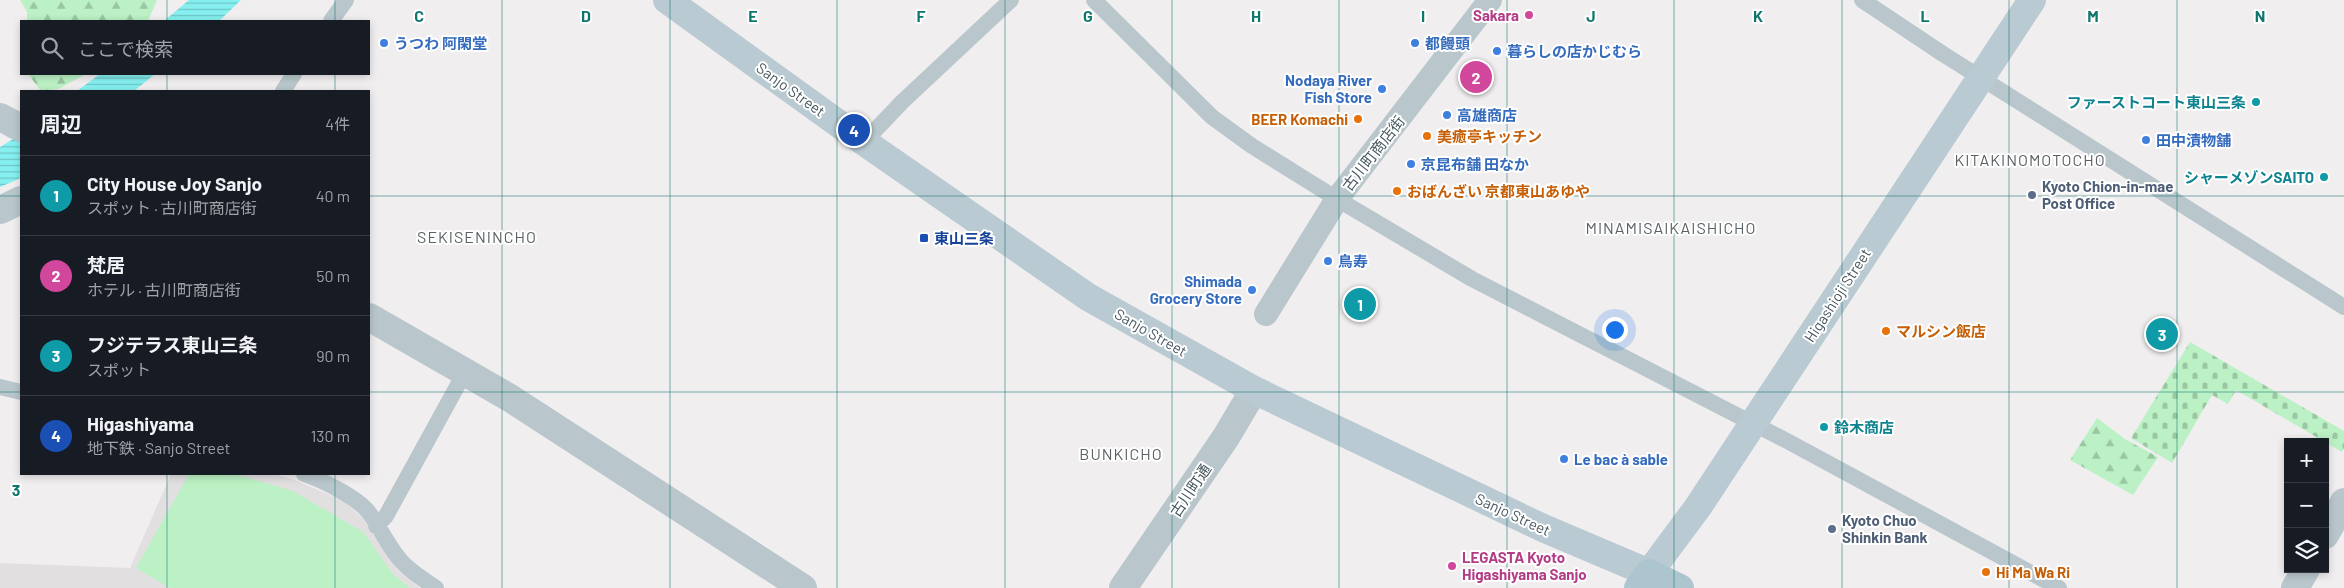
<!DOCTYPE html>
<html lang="ja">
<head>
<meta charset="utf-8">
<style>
	body { margin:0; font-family:Barlow,"Noto Sans JP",sans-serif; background:#20242c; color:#f1f3f6 }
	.controls { position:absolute; right:15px; bottom:15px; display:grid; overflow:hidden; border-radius:0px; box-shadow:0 2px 8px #0003 }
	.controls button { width:45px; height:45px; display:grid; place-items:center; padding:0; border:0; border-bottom:1px solid #363941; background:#171b24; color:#f1f3f6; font:25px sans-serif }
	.you { position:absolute; left:1614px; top:329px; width:18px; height:18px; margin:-12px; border:4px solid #fff; border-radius:50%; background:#1a73e8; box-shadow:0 0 0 8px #1a73e833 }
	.badge { display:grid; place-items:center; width:32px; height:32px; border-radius:50%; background:#109ce9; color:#fff; font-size:16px; font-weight:700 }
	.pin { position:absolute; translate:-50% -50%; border:2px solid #fff; box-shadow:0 1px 5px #0006 }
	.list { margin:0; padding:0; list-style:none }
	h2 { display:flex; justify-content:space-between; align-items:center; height:65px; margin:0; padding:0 20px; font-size:21px }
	h2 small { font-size:16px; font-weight:400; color:#9ea1a6 }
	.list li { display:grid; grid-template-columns:32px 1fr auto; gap:15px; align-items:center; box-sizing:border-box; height:80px; padding:0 20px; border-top:1px solid #363941 }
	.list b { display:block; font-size:19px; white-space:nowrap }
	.list p { margin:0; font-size:16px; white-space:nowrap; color:#9ea1a6 }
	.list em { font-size:16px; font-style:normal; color:#9ea1a6 }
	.icon { flex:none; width:28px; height:28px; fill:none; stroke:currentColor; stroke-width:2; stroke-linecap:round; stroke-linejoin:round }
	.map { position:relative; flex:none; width:2344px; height:588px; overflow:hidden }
	.search { position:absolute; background:#171b24; box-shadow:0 2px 8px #0003; left:20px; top:20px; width:350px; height:55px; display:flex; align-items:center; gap:12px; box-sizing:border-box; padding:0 18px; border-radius:0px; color:#9ea1a6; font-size:19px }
	.panel { position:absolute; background:#171b24; box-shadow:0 2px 8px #0003; left:20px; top:90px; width:350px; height:385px; border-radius:0px }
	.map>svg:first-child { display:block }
	.education { fill:#e2dfe1 }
	.forest { fill:url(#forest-firs) }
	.cemetery { fill:url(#cemetery-stones) }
	.garden { fill:#bbf1c4 }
	.water { fill:url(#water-rules) }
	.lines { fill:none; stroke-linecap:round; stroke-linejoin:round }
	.service { stroke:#b9c7cc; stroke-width:16 }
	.pedestrian { stroke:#b9c7cc; stroke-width:24 }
	.minor { stroke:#b9c7cc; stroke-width:28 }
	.secondary { stroke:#b9cad2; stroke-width:28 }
	.primary { stroke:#adc5cf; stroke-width:28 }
	.grid { fill:none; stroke:#0f766e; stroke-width:1; stroke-opacity:0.55 }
	.hotel-dot { fill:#d1479c; stroke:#fff; stroke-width:2 }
	.shop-dot { fill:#3f7fe0; stroke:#fff; stroke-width:2 }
	.culture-dot { fill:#0f9aa8; stroke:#fff; stroke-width:2 }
	.food-dot { fill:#e8710a; stroke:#fff; stroke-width:2 }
	.service-dot { fill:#5c6f8a; stroke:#fff; stroke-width:2 }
	.transit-dot { fill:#1a4fb4; stroke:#fff; stroke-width:2 }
	.labels { text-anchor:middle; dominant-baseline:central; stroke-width:4; stroke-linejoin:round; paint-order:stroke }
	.hotel-label { font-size:15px; font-weight:bold; fill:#b23c85; stroke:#fff; text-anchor:end }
	.shop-label { font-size:15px; font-weight:bold; fill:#366cbe; stroke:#fff; text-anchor:start }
	.street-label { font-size:15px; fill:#46575d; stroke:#fff }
	.culture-label { font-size:15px; font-weight:bold; fill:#0d838f; stroke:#fff; text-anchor:end }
	.food-label { font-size:15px; font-weight:bold; fill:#c56008; stroke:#fff; text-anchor:start }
	.service-label { font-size:15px; font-weight:bold; fill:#4e5e75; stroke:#fff; text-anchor:start }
	.transit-label { font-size:15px; font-weight:bold; fill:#164399; stroke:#fff; text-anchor:start }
	.neighbourhood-label { font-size:16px; letter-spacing:1px; fill:#5b6164; stroke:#fff }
	.grid-label { font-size:16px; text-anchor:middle; font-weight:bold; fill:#0f766e; stroke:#fff; stroke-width:4; stroke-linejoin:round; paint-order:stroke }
</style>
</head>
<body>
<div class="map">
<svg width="2344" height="588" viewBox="0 0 2344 588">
	<defs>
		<pattern id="forest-firs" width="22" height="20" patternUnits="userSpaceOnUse" patternTransform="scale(1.25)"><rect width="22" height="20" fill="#bbf1c4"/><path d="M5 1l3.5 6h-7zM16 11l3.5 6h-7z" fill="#9ac6a2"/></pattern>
		<pattern id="cemetery-stones" width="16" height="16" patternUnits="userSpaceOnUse" patternTransform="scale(1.25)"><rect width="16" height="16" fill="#bbf1c4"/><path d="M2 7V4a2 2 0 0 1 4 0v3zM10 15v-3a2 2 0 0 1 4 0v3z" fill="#9ac6a2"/></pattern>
		<pattern id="water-rules" width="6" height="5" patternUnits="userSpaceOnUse" patternTransform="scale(1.25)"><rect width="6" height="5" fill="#86f0f0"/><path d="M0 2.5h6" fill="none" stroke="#6fc5c6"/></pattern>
	</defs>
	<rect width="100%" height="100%" fill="#f1eeef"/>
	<path class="education" d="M171,474h103l21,6 49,21 19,17 35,53 22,17h-420v-25l130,5z"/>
	<path class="forest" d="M20,0h137l-9,21h-121v-9z
		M28,74h58l-28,15 -17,2z
		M2097,418l28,21 33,18 -25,38 -63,-35z"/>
	<path class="cemetery" d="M2190,342l154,89v17l-2,4 -106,-62 -8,14 -16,-9 -40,68 -41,-25z"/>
	<path class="garden" d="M189,474h46l58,17 70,41 30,42 17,14h-240l-34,-20z"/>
	<path class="water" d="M189,0h52l-22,21h-55z
		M100,74h55l-21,17h-57z
		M18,136l3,2v40l-21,9v-40z"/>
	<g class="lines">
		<path class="service" d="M1094,0l118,117 40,29 85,53 135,80 317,163 270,146
			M1862,0l81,54 401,253
			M331,21l15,-21
			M283,91l11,-17
			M864,142l38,-40 109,-102
			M0,387l21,5
			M304,474c18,6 55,24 66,40 12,16 20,37 35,51 9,9 21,16 31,23
			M376,526l10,-10 79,-144"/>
		<path class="pedestrian" d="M1266,314l71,-115 153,-199"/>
		<path class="minor" d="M0,117l21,11
			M0,210l21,-10
			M369,317l141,81 293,190
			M2325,535l19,-33
			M1123,588l103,-151 28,-47
			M2295,588l11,-19"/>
		<path class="secondary" d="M667,0l197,142 224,155 166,93 289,138 106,45 49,-66 334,-507"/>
		<path class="primary" d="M1638,588l11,-15 31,15"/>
	</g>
	<path class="grid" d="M167,0v21M335,0v21M502,0v588M670,0v588M837,0v588M1005,0v588M1172,0v588M1339,0v588M1507,0v588M1674,0v588M1842,0v588M2009,0v588M2177,0v588M167,74v17M335,74v17M0,196h21M369,196h1975M0,392h21M369,392h1975M167,474v114M335,474v114"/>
	<g class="hotel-dot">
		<circle cx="1529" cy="15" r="5"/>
		<circle cx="1452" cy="566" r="5"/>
	</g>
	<g class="shop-dot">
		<circle cx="384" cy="43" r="5"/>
		<circle cx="1415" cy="43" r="5"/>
		<circle cx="1497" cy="51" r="5"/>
		<circle cx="1382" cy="89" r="5"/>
		<circle cx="1447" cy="115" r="5"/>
		<circle cx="2146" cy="140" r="5"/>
		<circle cx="1411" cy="164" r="5"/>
		<circle cx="1328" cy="261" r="5"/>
		<circle cx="1252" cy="290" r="5"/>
		<circle cx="1564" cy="459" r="5"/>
	</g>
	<g class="culture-dot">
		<circle cx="2256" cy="102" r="5"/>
		<circle cx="2324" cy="177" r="5"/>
		<circle cx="1824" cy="427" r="5"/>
	</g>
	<g class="food-dot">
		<circle cx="1358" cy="119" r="5"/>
		<circle cx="1427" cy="136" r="5"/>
		<circle cx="1397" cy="191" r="5"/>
		<circle cx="1886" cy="331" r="5"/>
		<circle cx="1986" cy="572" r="5"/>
	</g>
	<g class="service-dot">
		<circle cx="2032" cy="195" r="5"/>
		<circle cx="1832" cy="529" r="5"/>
	</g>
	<rect class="transit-dot" x="919" y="233" width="10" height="10" rx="2.5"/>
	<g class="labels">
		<g class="hotel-label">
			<text x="1519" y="15">Sakara</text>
			<text x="1462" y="557" text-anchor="start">LEGASTA Kyoto<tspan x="1462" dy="17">Higashiyama Sanjo</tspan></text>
		</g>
		<g class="shop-label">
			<text x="394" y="43">うつわ 阿閑堂</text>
			<text x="1425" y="43">都饅頭</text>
			<text x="1507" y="51">暮らしの店かじむら</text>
			<text x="1372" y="80" text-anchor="end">Nodaya River<tspan x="1372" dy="17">Fish Store</tspan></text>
			<text x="1457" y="115">高雄商店</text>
			<text x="2156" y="140">田中漬物舗</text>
			<text x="1421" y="164">京昆布舗 田なか</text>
			<text x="1338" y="261">鳥寿</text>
			<text x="1242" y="281" text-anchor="end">Shimada<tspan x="1242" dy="17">Grocery Store</tspan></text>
			<text x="1574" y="459">Le bac à sable</text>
		</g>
		<g class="street-label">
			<text transform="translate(791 89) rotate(36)">Sanjo Street</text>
			<text transform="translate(1373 153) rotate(-52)">古川町商店街</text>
			<text transform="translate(1837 295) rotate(-57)">Higashioji Street</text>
			<text transform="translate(1151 332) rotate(30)">Sanjo Street</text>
			<text transform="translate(1190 490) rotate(-56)">古川町通</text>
			<text transform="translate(1513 514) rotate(25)">Sanjo Street</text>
		</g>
		<g class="culture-label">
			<text x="2246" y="102">ファーストコート東山三条</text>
			<text x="2314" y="177">シャーメゾンSAITO</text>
			<text x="1834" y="427" text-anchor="start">鈴木商店</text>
		</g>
		<g class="food-label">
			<text x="1348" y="119" text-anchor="end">BEER Komachi</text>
			<text x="1437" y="136">美癒亭キッチン</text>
			<text x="1407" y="191">おばんざい 京都東山あゆや</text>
			<text x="1896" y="331">マルシン飯店</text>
			<text x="1996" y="572">Hi Ma Wa Ri</text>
		</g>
		<g class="service-label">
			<text x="2042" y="186">Kyoto Chion-in-mae<tspan x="2042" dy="17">Post Office</tspan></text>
			<text x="1842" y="520">Kyoto Chuo<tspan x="1842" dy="17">Shinkin Bank</tspan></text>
		</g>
		<g class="transit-label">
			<text x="934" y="238">東山三条</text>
		</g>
		<g class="neighbourhood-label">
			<text x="2030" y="159">KITAKINOMOTOCHO</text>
			<text x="1671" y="227">MINAMISAIKAISHICHO</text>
			<text x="477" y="236">SEKISENINCHO</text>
			<text x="1121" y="453">BUNKICHO</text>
		</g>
	</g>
	<g class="grid-label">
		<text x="419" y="22">C</text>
		<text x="586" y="22">D</text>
		<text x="753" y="22">E</text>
		<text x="921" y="22">F</text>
		<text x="1088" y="22">G</text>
		<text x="1256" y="22">H</text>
		<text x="1423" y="22">I</text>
		<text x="1591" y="22">J</text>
		<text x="1758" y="22">K</text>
		<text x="1925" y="22">L</text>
		<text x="2093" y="22">M</text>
		<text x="2260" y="22">N</text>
		<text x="16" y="496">3</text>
	</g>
</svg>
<div class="controls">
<button>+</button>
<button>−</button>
<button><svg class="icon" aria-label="layers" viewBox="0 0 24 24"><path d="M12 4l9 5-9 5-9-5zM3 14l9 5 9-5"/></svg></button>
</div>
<div class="you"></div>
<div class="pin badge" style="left:1360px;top:304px;background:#0f9aa8">1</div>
<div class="pin badge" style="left:1476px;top:77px;background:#d1479c">2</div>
<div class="pin badge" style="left:2162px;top:334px;background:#0f9aa8">3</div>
<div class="pin badge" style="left:854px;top:130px;background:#1a4fb4">4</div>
<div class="search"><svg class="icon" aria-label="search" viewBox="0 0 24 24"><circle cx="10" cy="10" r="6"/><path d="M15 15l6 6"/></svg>ここで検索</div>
<section class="panel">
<h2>周辺<small>4件</small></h2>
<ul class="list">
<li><span class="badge" style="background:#0f9aa8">1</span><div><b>City House Joy Sanjo</b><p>スポット · 古川町商店街</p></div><em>40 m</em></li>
<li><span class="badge" style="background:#d1479c">2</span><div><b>梵居</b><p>ホテル · 古川町商店街</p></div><em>50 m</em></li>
<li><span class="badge" style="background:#0f9aa8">3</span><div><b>フジテラス東山三条</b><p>スポット</p></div><em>90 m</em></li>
<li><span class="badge" style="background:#1a4fb4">4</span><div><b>Higashiyama</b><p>地下鉄 · Sanjo Street</p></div><em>130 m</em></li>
</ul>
</section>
</div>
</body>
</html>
